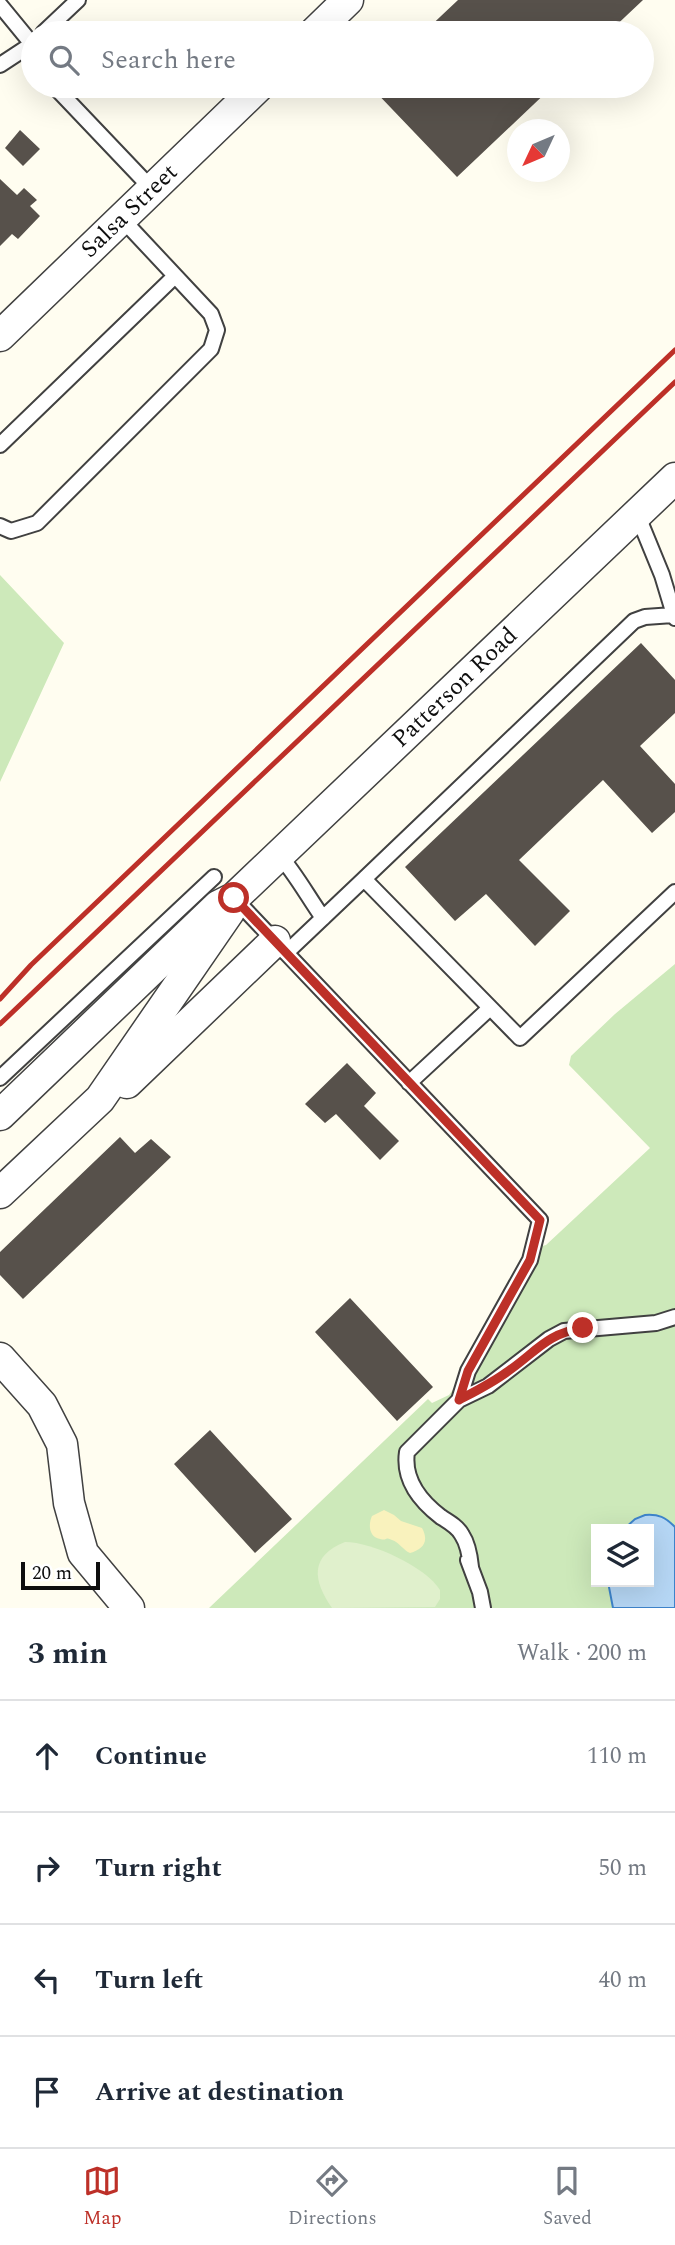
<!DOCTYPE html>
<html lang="en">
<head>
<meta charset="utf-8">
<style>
	body { margin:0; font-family:Spectral,serif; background:#f2f2f3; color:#1f2937 }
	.controls { position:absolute; right:21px; bottom:21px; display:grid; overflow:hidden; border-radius:0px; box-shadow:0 7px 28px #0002 }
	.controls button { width:63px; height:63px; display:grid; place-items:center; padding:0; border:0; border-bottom:2px solid #e0e1e3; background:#fff; color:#1f2937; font:35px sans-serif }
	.compass { position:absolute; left:507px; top:119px; width:63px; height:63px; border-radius:50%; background:#fff; box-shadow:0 7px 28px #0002; rotate:226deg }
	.scale { position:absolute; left:21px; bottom:18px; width:79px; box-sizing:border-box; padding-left:7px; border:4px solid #0e0e0e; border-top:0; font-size:19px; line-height:24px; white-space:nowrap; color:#0e0e0e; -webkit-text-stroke:5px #fff; paint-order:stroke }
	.stop { position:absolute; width:21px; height:21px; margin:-16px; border:5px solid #bd3028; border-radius:50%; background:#fff }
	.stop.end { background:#bd3028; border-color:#fff; box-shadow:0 2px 7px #0008 }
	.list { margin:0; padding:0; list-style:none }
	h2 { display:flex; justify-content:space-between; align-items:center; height:91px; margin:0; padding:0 28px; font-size:30px }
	h2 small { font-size:23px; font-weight:400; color:#747a83 }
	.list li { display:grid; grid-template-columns:46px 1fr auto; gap:21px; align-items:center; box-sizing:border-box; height:112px; padding:0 28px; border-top:2px solid #e0e1e3 }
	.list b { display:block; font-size:26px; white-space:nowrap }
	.list em { font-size:23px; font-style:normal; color:#747a83 }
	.icon { flex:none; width:38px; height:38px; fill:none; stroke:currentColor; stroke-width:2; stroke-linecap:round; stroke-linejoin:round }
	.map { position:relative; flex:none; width:675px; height:1608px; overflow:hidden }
	.search { position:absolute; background:#fff; box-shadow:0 7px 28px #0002; left:21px; right:21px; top:21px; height:77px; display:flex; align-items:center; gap:18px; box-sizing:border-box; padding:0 24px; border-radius:38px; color:#747a83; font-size:26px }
	.sheet { height:539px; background:#fff }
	nav { display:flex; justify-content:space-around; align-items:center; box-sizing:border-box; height:98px; border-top:2px solid #e0e1e3; background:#fff; font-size:19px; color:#747a83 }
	nav a { display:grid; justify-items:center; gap:4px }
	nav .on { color:#bd3028 }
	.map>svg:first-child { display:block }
	.green { fill:#cde9ba; fill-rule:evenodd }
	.sand { fill:#f9f2bd }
	.pitch { fill:#e0f0cc }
	.water { fill:#b6d7f5; stroke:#3e84cb; stroke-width:2 }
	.building { fill:#57514b }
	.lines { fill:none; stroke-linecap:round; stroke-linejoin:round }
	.service-casing { stroke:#414141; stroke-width:18 }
	.minor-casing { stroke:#414141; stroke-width:33 }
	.service { stroke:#fff; stroke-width:14 }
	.minor { stroke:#fff; stroke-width:30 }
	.rail { stroke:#bd3028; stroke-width:5 }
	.route { stroke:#bd3028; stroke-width:9 }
	.labels { text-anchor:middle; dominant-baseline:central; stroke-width:7; stroke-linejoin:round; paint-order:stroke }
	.street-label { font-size:24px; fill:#0e0e0e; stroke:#fff }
</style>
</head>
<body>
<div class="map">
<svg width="675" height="1608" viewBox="0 0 675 1608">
	<rect width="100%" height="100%" fill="#fffdf0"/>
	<path class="green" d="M0,575l64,68 -64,139z
		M675,964v644h-466l219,-209 4,4 17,-8 6,-8 73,-137 18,-5 104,-97 -81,-83 2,-9 44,-42zM596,1529h53v53h-53z"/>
	<path class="sand" d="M384,1510l10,5 7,6 21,7c7,13 2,21 -12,25 -7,-3 -11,-11 -18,-13 -9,-4 -3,1 -12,-1 -11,-2 -12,-14 -8,-23z"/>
	<path class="pitch" d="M345,1542c27,0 81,25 95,48v9l-5,8 -103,1c-19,-27 -23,-52 13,-66z"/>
	<path class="water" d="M645,1515c14,-1 20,2 30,12v81h-62l-5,-26h41v-53h-25l11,-10z"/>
	<path class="building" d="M458,0h185l-35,33h-185z
		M370,86h183l-96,91z
		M20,130l20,19 -17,17 -18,-18z
		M0,179l17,16 7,-7 13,12 -7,6 10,10 -22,23 -6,-5 -12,12z
		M641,643l34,37v33l-35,33 35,38v28l-23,21 -49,-53 -84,80 51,51 -35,35 -49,-52 -31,27 -50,-54z
		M347,1063l29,30 -12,13 35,35 -19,19 -44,-46 -11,9 -20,-19z
		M120,1137l15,16 16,-14 20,18 -148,142 -23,-24v-23z
		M350,1298l83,89 -36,34 -82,-89z
		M210,1430l82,89 -37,34 -81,-89z"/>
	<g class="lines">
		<defs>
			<path id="service" d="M0,5l32,39 -32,21
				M43,33l35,-33
				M54,86l98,103
				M0,445l175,-169
				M637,514l25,61 13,43
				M0,526l11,5 26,-8 174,-174 6,-19 -6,-16 -89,-95
				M279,855c17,19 29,42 44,63
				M364,879l270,-258 11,-4 28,-2
				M234,898l306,322 -10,40 -62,111 -9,29 -52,52c-4,27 13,49 34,65 8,5 17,10 21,18 6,9 8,22 9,32
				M286,953l78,-74 156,159 155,-146
				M0,1078l214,-201
				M409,1083l81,-75
				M459,1400l29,-14 61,-47 15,-8 92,-8 19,-6
				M468,1560l12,32 3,16"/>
			<g id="minor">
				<path d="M314,33l34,-33"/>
				<path id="s1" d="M0,336l259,-250"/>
				<path d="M127,1083l148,-142"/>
				<path id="s2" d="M0,1115l218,-209 16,-8 441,-420"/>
				<path d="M0,1193l100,-94 129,-187"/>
				<path d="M0,1358l42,47 20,39 7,59 14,50 46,55"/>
			</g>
		</defs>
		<use href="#service" class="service-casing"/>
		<use href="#minor" class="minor-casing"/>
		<use href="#service" class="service"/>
		<use href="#minor" class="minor"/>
		<path class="rail" d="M0,999l31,-34 644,-615
			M0,1024l675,-642"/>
	</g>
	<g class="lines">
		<path class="route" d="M234,898l306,322 -10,40 -62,111 -9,29c17,-9 33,-17 48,-28 28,-19 40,-39 76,-44"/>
	</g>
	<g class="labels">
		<g class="street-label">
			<text stroke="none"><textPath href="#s1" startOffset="180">Salsa Street</textPath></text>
			<text stroke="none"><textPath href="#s2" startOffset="625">Patterson Road</textPath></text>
		</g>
	</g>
</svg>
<div class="controls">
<button><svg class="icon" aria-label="layers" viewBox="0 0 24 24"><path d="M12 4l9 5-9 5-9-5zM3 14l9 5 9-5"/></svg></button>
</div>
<svg class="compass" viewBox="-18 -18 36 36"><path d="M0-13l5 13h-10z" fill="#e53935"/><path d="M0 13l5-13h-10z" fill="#747a83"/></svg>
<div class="scale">20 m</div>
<div class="stop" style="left:234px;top:898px"></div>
<div class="stop end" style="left:583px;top:1328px"></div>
<div class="search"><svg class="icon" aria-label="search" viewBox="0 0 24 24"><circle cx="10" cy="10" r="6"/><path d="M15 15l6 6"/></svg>Search here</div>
</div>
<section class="sheet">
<h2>3 min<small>Walk · 200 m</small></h2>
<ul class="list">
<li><svg class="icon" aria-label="ahead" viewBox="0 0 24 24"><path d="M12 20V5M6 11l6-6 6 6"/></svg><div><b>Continue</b></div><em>110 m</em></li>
<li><svg class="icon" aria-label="right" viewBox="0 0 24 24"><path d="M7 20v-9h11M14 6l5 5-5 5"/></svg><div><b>Turn right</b></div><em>50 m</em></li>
<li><svg class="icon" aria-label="left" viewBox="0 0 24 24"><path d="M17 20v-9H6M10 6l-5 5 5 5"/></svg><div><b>Turn left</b></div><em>40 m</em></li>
<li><svg class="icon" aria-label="arrive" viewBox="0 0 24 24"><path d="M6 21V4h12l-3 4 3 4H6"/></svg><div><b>Arrive at destination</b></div></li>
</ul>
</section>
<nav>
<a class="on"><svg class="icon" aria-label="map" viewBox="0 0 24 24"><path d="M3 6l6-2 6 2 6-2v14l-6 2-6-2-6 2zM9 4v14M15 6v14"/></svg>Map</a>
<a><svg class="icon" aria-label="directions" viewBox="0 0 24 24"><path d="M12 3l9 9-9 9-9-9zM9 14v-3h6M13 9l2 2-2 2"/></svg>Directions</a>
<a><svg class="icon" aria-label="saved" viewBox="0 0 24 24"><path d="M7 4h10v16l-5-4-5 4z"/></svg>Saved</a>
</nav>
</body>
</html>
